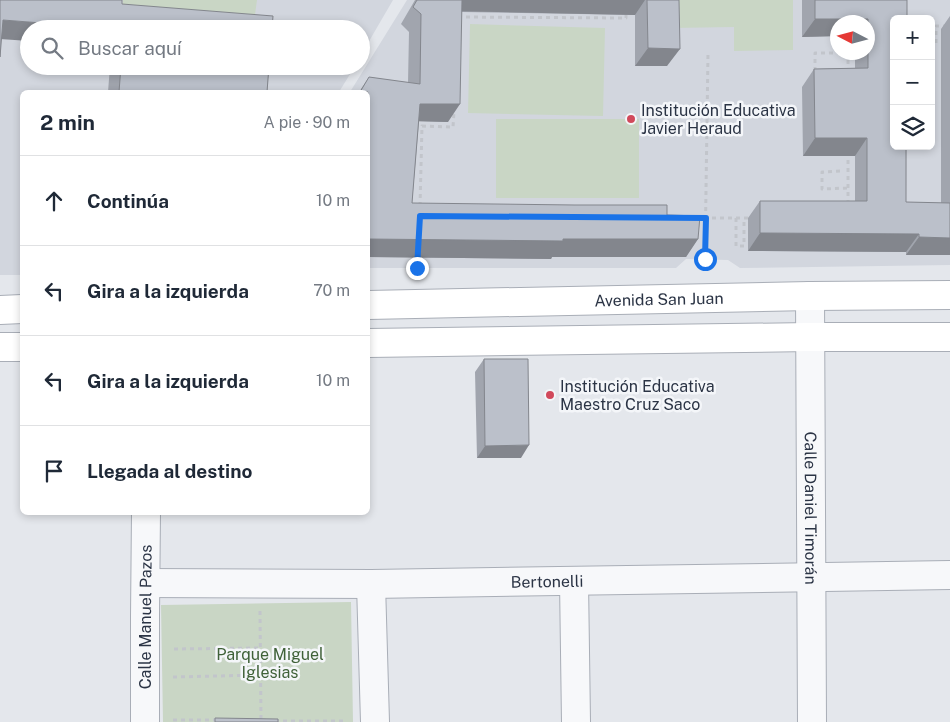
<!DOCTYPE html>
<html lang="es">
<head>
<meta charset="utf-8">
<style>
	body { margin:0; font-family:"Public Sans",sans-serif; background:#f6f6f7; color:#1f2937 }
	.controls { position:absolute; right:15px; top:15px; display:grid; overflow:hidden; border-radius:8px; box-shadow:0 2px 8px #0003 }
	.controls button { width:45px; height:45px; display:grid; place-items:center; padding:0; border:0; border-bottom:1px solid #e0e1e3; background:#fff; color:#1f2937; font:25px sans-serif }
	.compass { position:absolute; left:830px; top:15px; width:45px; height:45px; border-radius:50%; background:#fff; box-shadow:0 2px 8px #0003; rotate:276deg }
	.stop { position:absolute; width:15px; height:15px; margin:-11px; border:4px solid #1a73e8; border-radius:50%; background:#fff }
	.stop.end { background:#1a73e8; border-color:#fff; box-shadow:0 1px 5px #0008 }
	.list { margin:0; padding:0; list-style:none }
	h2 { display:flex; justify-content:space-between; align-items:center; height:65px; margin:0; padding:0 20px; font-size:21px }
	h2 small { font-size:16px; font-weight:400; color:#747a83 }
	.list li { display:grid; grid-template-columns:32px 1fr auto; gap:15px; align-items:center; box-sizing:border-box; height:90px; padding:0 20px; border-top:1px solid #e0e1e3 }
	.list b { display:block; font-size:19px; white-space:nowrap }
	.list em { font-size:16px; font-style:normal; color:#747a83 }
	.icon { flex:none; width:28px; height:28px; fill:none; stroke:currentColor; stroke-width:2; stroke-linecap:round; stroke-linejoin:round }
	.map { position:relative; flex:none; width:950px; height:722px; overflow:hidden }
	.search { position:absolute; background:#fff; box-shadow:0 2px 8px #0003; left:20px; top:20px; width:350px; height:55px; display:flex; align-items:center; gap:12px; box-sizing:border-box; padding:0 18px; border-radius:28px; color:#747a83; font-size:19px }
	.panel { position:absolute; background:#fff; box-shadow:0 2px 8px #0003; left:20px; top:90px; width:350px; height:425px; border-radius:8px }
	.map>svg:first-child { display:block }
	.built { fill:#d2d6de; fill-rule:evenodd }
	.green { fill:#c9d6c5 }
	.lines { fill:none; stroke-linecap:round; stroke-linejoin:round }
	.street-casing { stroke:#a9aeb7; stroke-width:30 }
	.secondary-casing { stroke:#a9aeb7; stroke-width:30 }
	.path { stroke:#c2c5cb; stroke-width:3; stroke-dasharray:4 4; stroke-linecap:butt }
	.street { stroke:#f7f8fa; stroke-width:28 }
	.secondary { stroke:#fff; stroke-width:28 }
	.wall { fill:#a1a5ae }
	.shaded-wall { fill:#83868d }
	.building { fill:#bbc0ca; stroke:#83868d }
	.route { stroke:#1a73e8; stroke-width:6 }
	.poi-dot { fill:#d1495b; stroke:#f4f6f9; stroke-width:2 }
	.labels { text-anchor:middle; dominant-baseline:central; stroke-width:5; stroke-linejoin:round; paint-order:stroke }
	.poi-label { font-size:16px; fill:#2b3445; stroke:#f4f6f9; text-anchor:start }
	.street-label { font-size:16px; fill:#2b3445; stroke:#f4f6f9 }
	.park-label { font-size:16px; fill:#3f6138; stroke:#f4f6f9 }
</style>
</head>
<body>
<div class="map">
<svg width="950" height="722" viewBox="0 0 950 722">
	<rect width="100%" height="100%" fill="#e4e7ec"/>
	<path class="built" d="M0,0h393l-32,55v-26h-332v37h326l-16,26h-317v183h-22z
		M407,0h543v265l-210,3 -12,-8 -42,-1 -10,9h-308v-176h-18zM894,19h37v127h-37zM838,22h30v30h-30z"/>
	<path class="green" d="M123,0h134l-3,22 -132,-15z
		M672,0h121v50l-59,1v-24l-62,1z
		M470,24l135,4 -2,88 -135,-3z
		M496,119h143v79h-143z
		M351,602l2,120h-190l-2,-117z"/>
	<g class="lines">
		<defs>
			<g id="street">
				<path id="s1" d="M810,296l2,426"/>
				<path d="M574,581l2,141"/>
				<path id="s2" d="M146,583l225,1 579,-9"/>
				<path d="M371,584l4,138"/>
				<path id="s3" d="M145,722v-106l1,-104"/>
			</g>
			<g id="secondary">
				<path id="s4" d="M368,305l442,-9 140,-1"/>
				<path d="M0,310l22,-1"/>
				<path d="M368,343l442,-6h140"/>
				<path d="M0,347h22"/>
			</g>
		</defs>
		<use href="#street" class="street-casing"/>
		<use href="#secondary" class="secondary-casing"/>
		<path class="path" d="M458,17l168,1v-6
			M931,46h5v-20h14
			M816,70h-1v-17h33
			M848,72v-20
			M840,171l-18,1v17l26,-1
			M848,204v-51
			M420,206l2,-80 31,1 1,-16
			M696,218h56
			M736,218v28h8v-24
			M705,259l3,-206
			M417,268l1,-14
			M260,611l1,110
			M174,649l86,-1
			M173,677l87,-2
			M173,720h44
			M275,721h72"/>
		<use href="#street" class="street"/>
		<use href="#secondary" class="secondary"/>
	</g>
	<path class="wall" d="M415,0h264l-12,66h-32v-51l-173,-3 -14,110 -29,-1 -7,82 255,12 31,24 -12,18h-134l-1,2 -183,-2v-165h-9l10,-15 39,6 1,-51 -8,-8z
		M802,0h105l-1,202 35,1v-174l9,-13v239h-44v-3l-158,-1v-33l12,-17h95v-45h-52l-1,-69 12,-18 41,-1v-16h13v-30h-30v14l-36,1z
		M110,66h159l-2,26h-159z
		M484,359l37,99h-44l-2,-86z"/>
	<path class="shaded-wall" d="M457,0h188l-10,15 -186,-4z
		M815,19h53l-3,3h-27v14l-36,1z
		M3,20l115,9h-89v12l-29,-2z
		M648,48l32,1 -13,17h-32z
		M420,104h40l-12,18 -40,-1z
		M815,138h52l-12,18h-52z
		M760,233l159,1 -13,18 -158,-1z
		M919,237l31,1v17h-44z
		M368,239h330l-12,18h-134l-1,2 -183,-2z
		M529,445l-8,13h-44l8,-12z"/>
	<path class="building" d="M0,0h122v4l151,12 -1,13h-154l-115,-9 -3,37z
		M417,0h45l-2,104h-40l-8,99 163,2h92v10l33,1 -2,23h-135v2l-195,-2v-147h-8l9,-15 51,7 1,-70 -8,-7z
		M647,0h32l1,49 -32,-1z
		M815,0h92v19h-13v127h12v56l44,1v35l-31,-1v-3l-159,-1v-32h107v-63h-52l-1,-69 54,-1v-49h-53z
		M121,66h148l-2,26h-148z
		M484,359h44l1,86 -44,1z
		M215,718l63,1v3h-63z"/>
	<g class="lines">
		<path class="route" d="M417,268l3,-52 286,2 -1,41"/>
	</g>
	<g class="poi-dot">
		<circle cx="631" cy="119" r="5"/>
		<circle cx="550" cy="395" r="5"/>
	</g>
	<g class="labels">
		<g class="poi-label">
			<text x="641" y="110">Institución Educativa<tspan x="641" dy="18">Javier Heraud</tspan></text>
			<text x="560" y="386">Institución Educativa<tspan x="560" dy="18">Maestro Cruz Saco</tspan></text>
		</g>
		<g class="street-label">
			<text stroke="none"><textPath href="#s4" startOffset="291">Avenida San Juan</textPath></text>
			<text stroke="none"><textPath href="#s1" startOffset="212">Calle Daniel Timorán</textPath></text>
			<text stroke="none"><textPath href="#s2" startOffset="401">Bertonelli</textPath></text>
			<text stroke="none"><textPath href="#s3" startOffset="105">Calle Manuel Pazos</textPath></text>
		</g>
		<g class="park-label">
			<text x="270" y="654">Parque Miguel<tspan x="270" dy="18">Iglesias</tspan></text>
		</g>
	</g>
</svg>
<div class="controls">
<button>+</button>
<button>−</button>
<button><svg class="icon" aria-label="layers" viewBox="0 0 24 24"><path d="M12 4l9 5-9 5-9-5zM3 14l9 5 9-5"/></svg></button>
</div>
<svg class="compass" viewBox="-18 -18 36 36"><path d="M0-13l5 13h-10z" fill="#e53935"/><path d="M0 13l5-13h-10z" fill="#747a83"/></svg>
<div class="stop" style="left:705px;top:259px"></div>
<div class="stop end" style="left:417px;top:268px"></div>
<div class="search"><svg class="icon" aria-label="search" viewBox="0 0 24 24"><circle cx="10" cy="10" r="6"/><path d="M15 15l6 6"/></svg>Buscar aquí</div>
<section class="panel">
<h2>2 min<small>A pie · 90 m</small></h2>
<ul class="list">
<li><svg class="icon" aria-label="ahead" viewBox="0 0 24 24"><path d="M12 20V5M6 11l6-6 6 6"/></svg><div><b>Continúa</b></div><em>10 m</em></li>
<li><svg class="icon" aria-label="left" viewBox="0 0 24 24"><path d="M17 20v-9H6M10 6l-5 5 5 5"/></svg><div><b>Gira a la izquierda</b></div><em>70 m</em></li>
<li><svg class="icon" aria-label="left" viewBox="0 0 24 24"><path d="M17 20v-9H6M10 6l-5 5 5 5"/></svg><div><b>Gira a la izquierda</b></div><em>10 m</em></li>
<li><svg class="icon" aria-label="arrive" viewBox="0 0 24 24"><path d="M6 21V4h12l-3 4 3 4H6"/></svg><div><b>Llegada al destino</b></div></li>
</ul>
</section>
</div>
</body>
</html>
